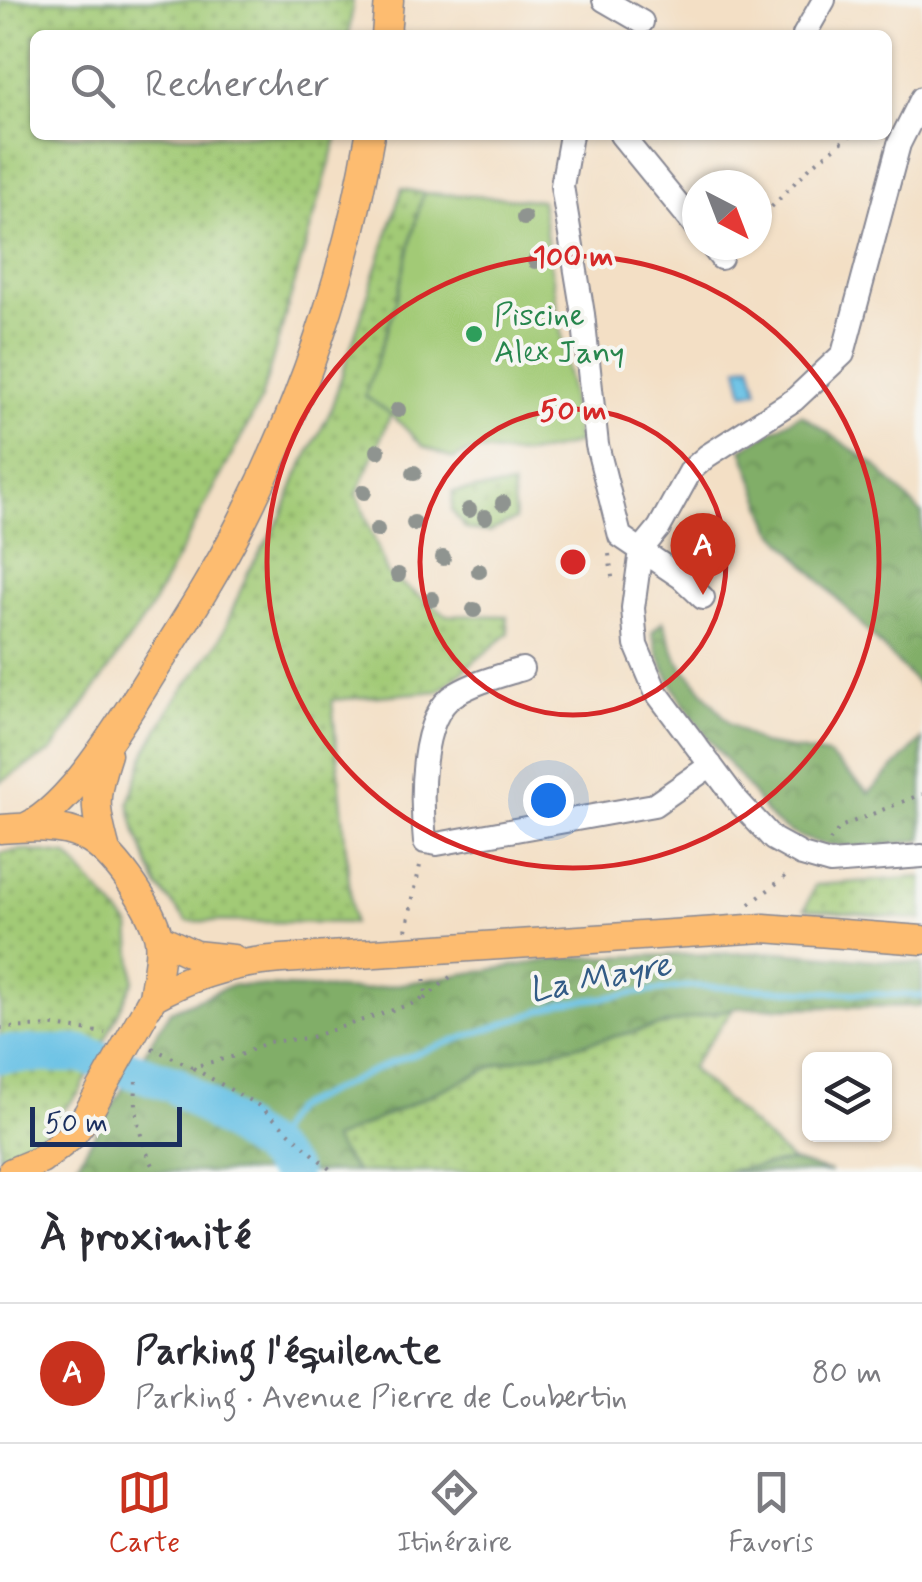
<!DOCTYPE html>
<html lang="fr">
<head>
<meta charset="utf-8">
<style>
	body { margin:0; font-family:Mynerve,sans-serif; background:#f2f2f3; color:#2b2b33 }
	.controls { position:absolute; right:30px; bottom:30px; display:grid; overflow:hidden; border-radius:15px; box-shadow:0 2px 8px #0004 }
	.controls button { width:90px; height:90px; display:grid; place-items:center; padding:0; border:0; border-bottom:2px solid #e1e1e2; background:#fff; color:#2b2b33; font:50px sans-serif }
	.compass { position:absolute; left:682px; top:170px; width:90px; height:90px; border-radius:50%; background:#fff; box-shadow:0 2px 8px #0004; rotate:138deg }
	.scale { position:absolute; left:30px; bottom:25px; width:152px; box-sizing:border-box; padding-left:10px; border:5px solid #1b2f5e; border-top:0; font-size:28px; line-height:35px; white-space:nowrap; color:#1b2f5e; -webkit-text-stroke:8px #f6f6f2; paint-order:stroke }
	.you { position:absolute; left:548px; top:800px; width:35px; height:35px; margin:-25px; border:8px solid #fff; border-radius:50%; background:#1a73e8; box-shadow:0 0 0 15px #1a73e833 }
	.badge { display:grid; place-items:center; width:65px; height:65px; border-radius:50%; background:#c8321e; color:#fff; font-size:32px; font-weight:700 }
	.pin { position:absolute; translate:-50% -82px; filter:drop-shadow(0 2px 5px #0008) }
	.pin::after { content:''; position:absolute; top:52px; width:35px; height:30px; background:inherit; clip-path:polygon(0 0,100% 0,50% 100%) }
	.list { margin:0; padding:0; list-style:none }
	h2 { display:flex; justify-content:space-between; align-items:center; height:130px; margin:0; padding:0 40px; font-size:42px }
	h2 small { font-size:32px; font-weight:400; color:#7c7c81 }
	.list li { display:grid; grid-template-columns:65px 1fr auto; gap:30px; align-items:center; box-sizing:border-box; height:140px; padding:0 40px; border-top:2px solid #e1e1e2 }
	.list b { display:block; font-size:38px; white-space:nowrap }
	.list p { margin:0; font-size:32px; white-space:nowrap; color:#7c7c81 }
	.list em { font-size:32px; font-style:normal; color:#7c7c81 }
	.icon { flex:none; width:55px; height:55px; fill:none; stroke:currentColor; stroke-width:2; stroke-linecap:round; stroke-linejoin:round }
	.map { position:relative; flex:none; width:922px; height:1172px; overflow:hidden }
	.search { position:absolute; background:#fff; box-shadow:0 2px 8px #0004; left:30px; right:30px; top:30px; height:110px; display:flex; align-items:center; gap:25px; box-sizing:border-box; padding:0 35px; border-radius:15px; color:#7c7c81; font-size:38px }
	.sheet { height:270px; background:#fff }
	nav { display:flex; justify-content:space-around; align-items:center; box-sizing:border-box; height:140px; border-top:2px solid #e1e1e2; background:#fff; font-size:28px; color:#7c7c81 }
	nav a { display:grid; justify-items:center; gap:5px }
	nav .on { color:#c8321e }
	.map>svg:first-child { display:block }
	.grass { fill:url(#grass-dots); stroke:#5e7c6a; stroke-width:2.5 }
	.forest { fill:url(#forest-crowns); stroke:#4e6e62; stroke-width:2.5 }
	.park { fill:#a2ca76; stroke:#5e7c6a; stroke-width:2.5 }
	.water { fill:url(#water-waves); stroke:#4278a2; stroke-width:2.5 }
	.lines { fill:none; stroke-linecap:round; stroke-linejoin:round }
	.stream { stroke:#68c1e5; stroke-width:6 }
	.river { stroke:#68c1e5; stroke-width:38 }
	.minor-casing { stroke:#878792; stroke-width:26 }
	.major-casing { stroke:#878792; stroke-width:31 }
	.path { stroke:#878792; stroke-width:4; stroke-dasharray:2.5 8; stroke-linecap:butt }
	.minor { stroke:#fff; stroke-width:22 }
	.major { stroke:#fdbc6f; stroke-width:28 }
	.major-bridge-casing { stroke:#878792; stroke-width:31; stroke-linecap:butt }
	.major-bridge { stroke:#fdbc6f; stroke-width:28 }
	.tree { fill:#8f9490 }
	.ring { fill:none; stroke:#d62828; stroke-width:5 }
	.leisure-dot { fill:#2e9e5b; stroke:#f6f6f2; stroke-width:4 }
	.labels { text-anchor:middle; dominant-baseline:central; stroke-width:8; stroke-linejoin:round; paint-order:stroke }
	.leisure-label { font-size:32px; fill:#27864d; stroke:#f6f6f2; text-anchor:start }
	.water-label { font-size:35px; font-style:italic; fill:#325b86; stroke:#f6f6f2 }
	.centre { fill:#d62828; stroke:#f6f6f2; stroke-width:5 }
	.ring-label { font-size:30px; text-anchor:middle; font-weight:bold; fill:#d62828; stroke:#f6f6f2; stroke-width:8; stroke-linejoin:round; paint-order:stroke }
</style>
</head>
<body>
<div class="map">
<svg width="922" height="1172" viewBox="0 0 922 1172">
	<defs>
		<pattern id="grass-dots" width="8" height="8" patternUnits="userSpaceOnUse" patternTransform="scale(2.5)"><rect width="8" height="8" fill="#a2ca76"/><path d="M2 2h.1M6 6h.1" fill="none" stroke="#83a464" stroke-width="1.8" stroke-linecap="round"/></pattern>
		<pattern id="forest-crowns" width="20" height="18" patternUnits="userSpaceOnUse" patternTransform="scale(2.5)"><rect width="20" height="18" fill="#81ae67"/><path d="M2 6a3 3 0 1 1 6 0M12 15a3 3 0 1 1 6 0" fill="none" stroke="#698e58"/></pattern>
		<pattern id="water-waves" width="16" height="10" patternUnits="userSpaceOnUse" patternTransform="scale(2.5)"><rect width="16" height="10" fill="#68c1e5"/><path d="M0 5q4-4 8 0t8 0" fill="none" stroke="#559dbd"/></pattern>
	</defs>
	<rect width="100%" height="100%" fill="#f6f6f2"/>
	<filter id="ink" filterUnits="userSpaceOnUse"><feTurbulence type="fractalNoise" baseFrequency=".01" numOctaves="2"/><feDisplacementMap in="SourceGraphic" scale="20" xChannelSelector="R" yChannelSelector="G"/><feConvolveMatrix kernelMatrix="1 2 1 2 8 2 1 2 1" color-interpolation-filters="sRGB"/></filter>
	<filter id="wash" filterUnits="userSpaceOnUse"><feTurbulence type="fractalNoise" baseFrequency=".0048" numOctaves="4" result="noise"/><feDisplacementMap in="SourceGraphic" scale="40" xChannelSelector="R" yChannelSelector="G"/><feGaussianBlur stdDeviation="2.25" result="paint"/><feColorMatrix in="noise" values="0 0 0 0 0 0 0 0 0 0 0 0 0 0 0 0 0 1.4 0 .05"/><feComposite in="paint" operator="in"/></filter>
	<g filter="url(#wash)">
		<rect width="100%" height="100%" fill="#f3dfc5"/>
		<path class="grass" d="M0,0h353l-4,35h-314v100h303l-78,267 -112,211 -96,138 -52,31z
			M402,189l21,4 -28,113 -30,90 26,18 -34,80 31,81 59,40 60,1 2,17 -70,58 -107,9 21,223 -166,-2 -29,-34 -22,-55 -7,-29 17,-52 28,-49 46,-62 28,-68 34,-56 16,-42 32,-62z
			M512,486l3,34 -26,12 -23,-3 -14,-18 1,-19z
			M21,850l46,5 63,71 4,54 -55,113 -43,49 -36,14v-303z
			M922,877v43l-117,-11 10,-24z
			M734,1008l-44,60 102,93 -70,11h-365l-26,-32 167,-76z"/>
		<path class="forest" d="M801,414l74,51 47,49v175l-150,-160 -30,-80z
			M663,621l14,38 52,64 33,21 66,11 41,38 53,-54v101c-47,8 -101,15 -143,-15 -12,-8 -21,-25 -30,-36 -38,-48 -83,-96 -97,-157z
			M779,952l143,12v42l-188,2 -236,56 -166,76 24,32h-284l98,-161 62,-26 131,5 201,-32z
			M792,1161l39,11h-109z"/>
		<path class="park" d="M423,193l118,7 37,243c-23,7 -48,13 -72,11 -27,-3 -27,-7 -53,5l-30,-13 -32,-32 -26,-18 30,-90z"/>
		<path class="water" d="M751,363l7,28 -14,2 -6,-26z"/>
		<g class="lines">
			<path class="stream" d="M267,1149l25,-40 100,-47 172,-59 127,-17 231,10"/>
			<path class="river" d="M0,1054h82l92,30 93,65 24,23"/>
		</g>
	</g>
	<g filter="url(#ink)">
		<g class="lines">
			<defs>
				<path id="minor" d="M604,0l38,22
					M804,35l20,-35
					M922,98l-23,46 -56,210 -49,46 -87,56 -16,14 -32,58 -18,22 -8,58 3,37 20,47 80,107 37,40 29,16 28,8 92,-7
					M571,135l-9,51 21,128 14,131 23,91 62,42 21,20
					M621,135l76,93
					M711,245l10,13
					M522,669c-22,7 -46,13 -66,25 -38,22 -35,108 -31,148l12,2 217,-39 57,-40"/>
				<path id="major" d="M386,35l3,-35
					M26,827c42,-19 92,-99 117,-139 33,-53 69,-107 97,-163 63,-124 107,-253 130,-390
					M0,829c26,-2 60,-5 85,8 29,14 64,67 73,98 5,18 -3,44 -5,62l-5,9
					M106,851c-12,-44 -13,-54 1,-97
					M159,938l36,17 38,4
					M153,997c41,-23 82,-35 129,-38l482,-31 158,12
					M12,1172l29,-12 29,-23"/>
			</defs>
			<use href="#minor" class="minor-casing"/>
			<use href="#major" class="major-casing"/>
			<path class="path" d="M757,222l53,-55 41,-32
				M609,554l4,30
				M830,841l10,-14 82,-33
				M750,904l40,-31
				M406,930l15,-69
				M424,999l31,-26
				M0,1028l54,-2 51,7
				M152,1048l40,19 51,-13 25,-12 40,-4 112,-37 6,-7 -2,-19
				M193,1068l68,39 72,65
				M136,1081c-2,32 4,64 21,91"/>
			<use href="#minor" class="minor"/>
			<use href="#major" class="major"/>
			<defs>
				<path id="major-bridge" d="M70,1137l17,-22 57,-101"/>
			</defs>
			<use href="#major-bridge" class="major-bridge-casing"/>
			<use href="#major-bridge" class="major-bridge"/>
		</g>
		<g class="tree">
			<circle cx="524" cy="218" r="8"/>
			<circle cx="535" cy="261" r="8"/>
			<circle cx="398" cy="410" r="8"/>
			<circle cx="378" cy="451" r="8"/>
			<circle cx="414" cy="473" r="8"/>
			<circle cx="364" cy="492" r="8"/>
			<circle cx="503" cy="503" r="8"/>
			<circle cx="469" cy="510" r="8"/>
			<circle cx="485" cy="517" r="8"/>
			<circle cx="414" cy="523" r="8"/>
			<circle cx="377" cy="530" r="8"/>
			<circle cx="443" cy="558" r="8"/>
			<circle cx="479" cy="571" r="8"/>
			<circle cx="398" cy="575" r="8"/>
			<circle cx="432" cy="599" r="8"/>
			<circle cx="474" cy="610" r="8"/>
		</g>
	</g>
	<g class="ring">
		<circle cx="573" cy="562" r="153"/>
		<circle cx="573" cy="562" r="306"/>
	</g>
	<circle class="leisure-dot" cx="474" cy="334" r="10"/>
	<g class="labels">
		<g class="leisure-label">
			<text x="494" y="316">Piscine<tspan x="494" dy="37">Alex Jany</tspan></text>
		</g>
		<g class="water-label">
			<text transform="translate(600 978) rotate(-11)">La Mayre</text>
		</g>
	</g>
	<circle cx="573" cy="562" r="15" class="centre"/>
	<g class="ring-label">
		<text x="573" y="266">100 m</text>
		<text x="573" y="420">50 m</text>
	</g>
</svg>
<div class="controls">
<button><svg class="icon" aria-label="layers" viewBox="0 0 24 24"><path d="M12 4l9 5-9 5-9-5zM3 14l9 5 9-5"/></svg></button>
</div>
<svg class="compass" viewBox="-18 -18 36 36"><path d="M0-13l5 13h-10z" fill="#e53935"/><path d="M0 13l5-13h-10z" fill="#7c7c81"/></svg>
<div class="scale">50 m</div>
<div class="you"></div>
<div class="pin badge" style="left:703px;top:595px">A</div>
<div class="search"><svg class="icon" aria-label="search" viewBox="0 0 24 24"><circle cx="10" cy="10" r="6"/><path d="M15 15l6 6"/></svg>Rechercher</div>
</div>
<section class="sheet">
<h2>À proximité<small></small></h2>
<ul class="list">
<li><span class="badge">A</span><div><b>Parking l'équilente</b><p>Parking · Avenue Pierre de Coubertin</p></div><em>80 m</em></li>
</ul>
</section>
<nav>
<a class="on"><svg class="icon" aria-label="map" viewBox="0 0 24 24"><path d="M3 6l6-2 6 2 6-2v14l-6 2-6-2-6 2zM9 4v14M15 6v14"/></svg>Carte</a>
<a><svg class="icon" aria-label="directions" viewBox="0 0 24 24"><path d="M12 3l9 9-9 9-9-9zM9 14v-3h6M13 9l2 2-2 2"/></svg>Itinéraire</a>
<a><svg class="icon" aria-label="saved" viewBox="0 0 24 24"><path d="M7 4h10v16l-5-4-5 4z"/></svg>Favoris</a>
</nav>
</body>
</html>
